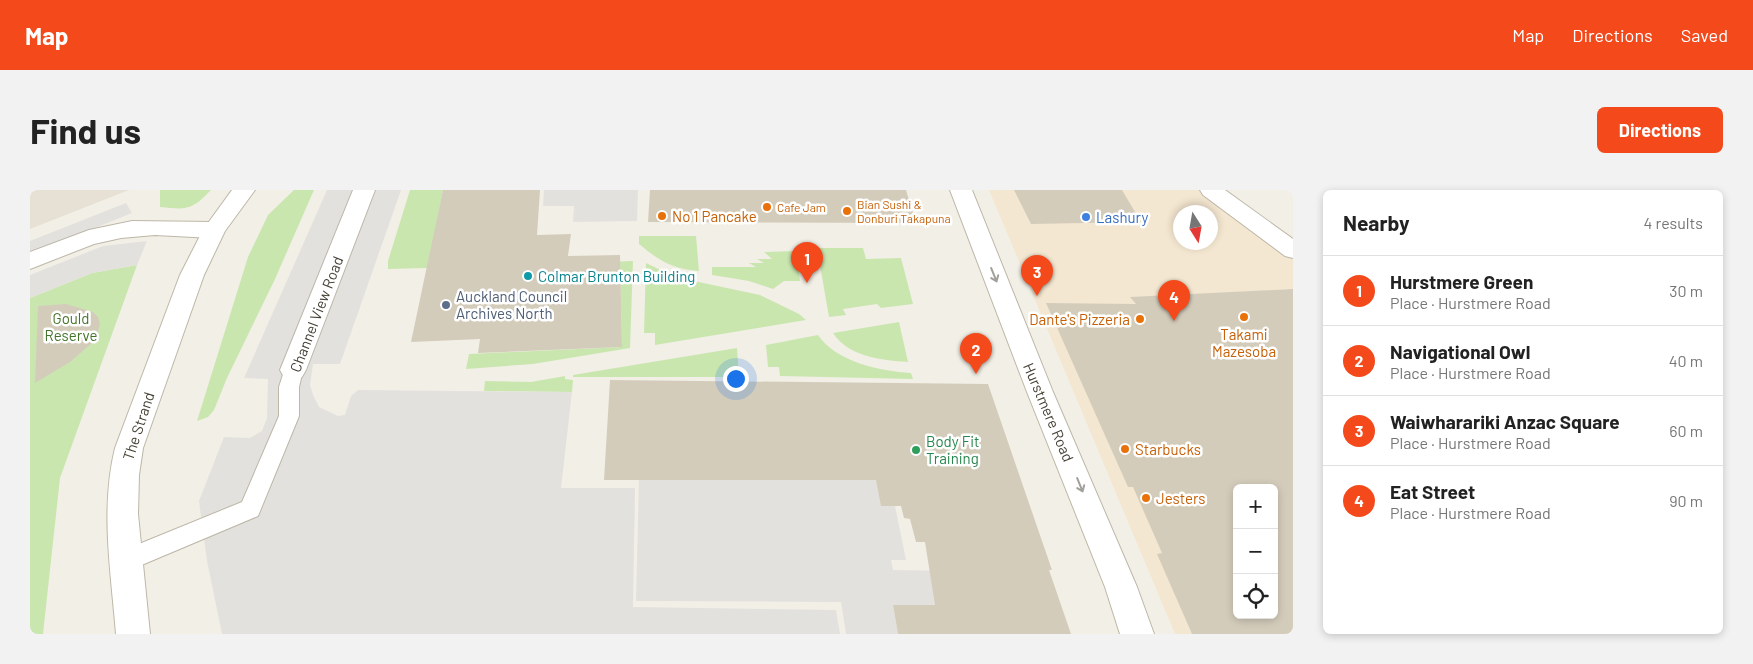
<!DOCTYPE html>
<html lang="en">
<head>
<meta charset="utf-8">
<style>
	body { margin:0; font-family:Barlow,sans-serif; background:#f2f2f2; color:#222 }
	.controls { position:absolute; right:15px; bottom:15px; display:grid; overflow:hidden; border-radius:8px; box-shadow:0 2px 8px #0003 }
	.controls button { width:45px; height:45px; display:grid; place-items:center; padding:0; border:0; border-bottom:1px solid #e0e0e0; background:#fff; color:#222; font:25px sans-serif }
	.compass { position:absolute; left:1143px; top:15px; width:45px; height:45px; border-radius:50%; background:#fff; box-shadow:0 2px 8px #0003; rotate:169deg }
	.you { position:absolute; left:705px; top:188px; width:18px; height:18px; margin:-12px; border:4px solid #fff; border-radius:50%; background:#1a73e8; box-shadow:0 0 0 8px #1a73e833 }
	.badge { display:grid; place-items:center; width:32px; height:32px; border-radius:50%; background:#f44a1b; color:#fff; font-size:16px; font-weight:700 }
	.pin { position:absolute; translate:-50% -41px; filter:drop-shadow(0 1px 2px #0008) }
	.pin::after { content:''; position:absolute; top:26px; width:18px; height:15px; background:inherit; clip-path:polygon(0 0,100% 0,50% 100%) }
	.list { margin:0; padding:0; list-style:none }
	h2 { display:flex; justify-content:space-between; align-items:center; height:65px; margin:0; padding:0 20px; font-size:21px }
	h2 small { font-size:16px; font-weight:400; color:#767676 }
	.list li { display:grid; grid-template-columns:32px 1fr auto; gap:15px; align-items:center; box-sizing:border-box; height:70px; padding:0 20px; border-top:1px solid #e0e0e0 }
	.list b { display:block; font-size:19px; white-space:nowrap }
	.list p { margin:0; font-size:16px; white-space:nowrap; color:#767676 }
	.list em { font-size:16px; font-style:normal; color:#767676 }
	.icon { flex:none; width:28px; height:28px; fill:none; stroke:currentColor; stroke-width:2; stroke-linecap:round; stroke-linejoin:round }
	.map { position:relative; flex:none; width:1263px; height:444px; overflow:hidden; border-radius:8px }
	header { display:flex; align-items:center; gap:30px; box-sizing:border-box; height:70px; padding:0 25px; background:#f44a1b; color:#fff }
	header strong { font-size:24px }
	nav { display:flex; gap:28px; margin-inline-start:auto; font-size:18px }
	.intro { display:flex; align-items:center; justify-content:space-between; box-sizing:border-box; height:120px; padding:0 30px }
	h1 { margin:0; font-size:35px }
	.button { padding:12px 22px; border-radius:8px; background:#f44a1b; color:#fff; font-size:18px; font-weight:700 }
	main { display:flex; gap:30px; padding:0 30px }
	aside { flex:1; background:#fff; border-radius:8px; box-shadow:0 2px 8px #0003 }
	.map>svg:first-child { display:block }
	.residential { fill:#e6e1d4 }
	.commercial { fill:#f4e7d1; fill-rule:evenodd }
	.green { fill:#cae6af }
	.parking { fill:#e3e1de }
	.building { fill:#d4ccbb; fill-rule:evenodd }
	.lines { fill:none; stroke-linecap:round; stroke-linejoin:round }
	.service-casing { stroke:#bdb7a8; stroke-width:2 }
	.minor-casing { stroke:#bdb7a8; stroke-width:2 }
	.tertiary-casing { stroke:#bdb7a8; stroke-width:2 }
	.service { fill:#fff; fill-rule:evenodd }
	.minor { fill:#fff; fill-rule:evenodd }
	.tertiary { fill:#fff; fill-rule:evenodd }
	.oneway { stroke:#a2a09a }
	.food-dot { fill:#e8710a; stroke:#fff; stroke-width:2 }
	.shop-dot { fill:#3f7fe0; stroke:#fff; stroke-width:2 }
	.culture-dot { fill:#0f9aa8; stroke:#fff; stroke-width:2 }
	.service-dot { fill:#5c6f8a; stroke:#fff; stroke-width:2 }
	.leisure-dot { fill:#2e9e5b; stroke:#fff; stroke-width:2 }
	.labels { text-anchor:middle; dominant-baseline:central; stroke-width:5; stroke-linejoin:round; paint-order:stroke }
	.far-food-label { font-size:12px; fill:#c56008; stroke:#fff; text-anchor:start }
	.food-label { font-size:15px; fill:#c56008; stroke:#fff; text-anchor:start }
	.shop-label { font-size:15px; fill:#366cbe; stroke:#fff; text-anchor:start }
	.culture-label { font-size:15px; fill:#0d838f; stroke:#fff; text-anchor:start }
	.service-label { font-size:15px; fill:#4e5e75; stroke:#fff; text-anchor:start }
	.street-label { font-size:15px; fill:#454035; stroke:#fff }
	.park-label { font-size:15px; fill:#42752a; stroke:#fff }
	.leisure-label { font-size:15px; fill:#27864d; stroke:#fff; text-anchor:start }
</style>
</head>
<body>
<header>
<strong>Map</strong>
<nav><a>Map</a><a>Directions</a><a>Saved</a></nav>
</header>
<div class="intro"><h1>Find us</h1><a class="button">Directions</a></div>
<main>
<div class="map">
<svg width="1263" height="444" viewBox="0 0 1263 444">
	<rect width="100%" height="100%" fill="#f2efe6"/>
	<path class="residential" d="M0,0h99l-99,39z"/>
	<path class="commercial" d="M959,0h234l70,51v393h-118zM1150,22h30v30h-30zM1207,298h37v127h-37z"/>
	<path class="green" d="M130,0h51c-19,20 -24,20 -51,17z
		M264,0h20l-39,89 -48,99 -13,32 -6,7 -11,4 51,-164 20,-42z
		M380,0h33l-15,78 -40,1v-8z
		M609,46h57l3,35c-26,-2 -40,-10 -60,-27z
		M787,58h46l3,11 35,-1 12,46 -32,4 -4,-4 -34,5 3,6 -17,2z
		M766,61l4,30h-16l-11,8 -24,-8 -37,-6v-8h44l-7,-4h15l-7,-4h15l-8,-7z
		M603,71l-3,87 -97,16 -67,5 3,-15 153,-7 -2,-80 -12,-5z
		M616,73l29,14 85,18 39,19 7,6 -151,25v-12h-11z
		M107,75l-77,213 -17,156h-13v-336l62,-25z
		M869,132l9,40c-27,-2 -59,-5 -75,-29z
		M788,145c18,27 62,36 93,38l2,6 -133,-3 -1,-9h-11l-2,-22z
		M707,158l2,29h-166v-2z
		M535,186v3l8,1 -1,12 -88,-1 1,-10 46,1z"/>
	<path class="parking" d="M297,0h74l-61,174h-27l-3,21 3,10 6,12 19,9 7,-1 6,-19 7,-6 214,2 -11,96h74l-2,119 203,3 4,24h-618l-15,-73 -8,-60 25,-64 26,1 12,-7 5,-13 1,-39 -24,-1z
		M514,0h94l-1,31 -64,1 1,-16h-31z
		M96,13l6,10 -102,41v-13z
		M117,51l-10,24 -45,8 -62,25v-23l73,-29z
		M609,290h237l19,26 11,54h-15l2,10 59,1 78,27h-96l1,7h-42l5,29h-52l-5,-32 -205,-1z"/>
	<path class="building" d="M413,0h97l-3,45 34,-1 -3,22 52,-1 2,92 -144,6 2,-14 -69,3z
		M620,0h256l10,33 -268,-1z
		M984,0h108l19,32 -110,2z
		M1263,99v345h-101l-35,-80 5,-1 -29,-66h-5l-82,-184 90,1 -6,-7zM1207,298h37v127h-37z
		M36,114l27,8 5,5 2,7 -2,8 -6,11 -22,19 -35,21 3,-77z
		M580,190l378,4 64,186h-3l22,64h-173l-5,-29h42l-10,-63h-9l-6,-23 -6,-1 -3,-12h-20l-5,-26h-272z"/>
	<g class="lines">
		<defs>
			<path id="service" d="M263,172l7,3 3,5 -4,17v29l-41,100 -133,56 -8,-3 -3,-8 3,-8 125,-51 37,-86v-29l7,-22z"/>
			<path id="minor" d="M323,0h22l-69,180 -4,7 -9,3 -9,-3 -4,-7z
				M920,0h22l81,202 84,195 17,47h-34l-15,-47 -78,-195z
				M1170,0h25l68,49v19l-8,-2 -82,-61z
				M102,31l81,1 8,3 3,5 -3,5 -8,3 -58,-3 -34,3 -27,6 -64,25v-17l59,-22z"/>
			<path id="tertiary" d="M202,0h23l-30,41 -21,44 -61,173 -4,27 -1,39 12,120h-34c-5,-62 -16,-125 -1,-186l65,-173 23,-45z"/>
		</defs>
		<use href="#service" class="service-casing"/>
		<use href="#minor" class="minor-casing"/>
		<use href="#tertiary" class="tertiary-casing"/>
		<use href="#service" class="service"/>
		<use href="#minor" class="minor"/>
		<use href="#tertiary" class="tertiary"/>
	</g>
	<defs><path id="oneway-shaft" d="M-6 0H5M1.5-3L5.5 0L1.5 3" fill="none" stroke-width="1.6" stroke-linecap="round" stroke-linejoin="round" transform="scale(1.25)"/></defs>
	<g class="oneway">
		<use href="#oneway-shaft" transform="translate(964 85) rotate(68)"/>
		<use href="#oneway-shaft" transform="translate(1050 295) rotate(68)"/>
	</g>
	<g class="food-dot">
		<circle cx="737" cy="17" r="5"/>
		<circle cx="817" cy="21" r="5"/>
		<circle cx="632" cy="26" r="5"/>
		<circle cx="1214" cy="127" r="5"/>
		<circle cx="1110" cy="129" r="5"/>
		<circle cx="1095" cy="259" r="5"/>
		<circle cx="1116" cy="308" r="5"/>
	</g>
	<circle class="shop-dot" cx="1056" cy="27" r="5"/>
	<circle class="culture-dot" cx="498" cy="86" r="5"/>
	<circle class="service-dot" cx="416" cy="115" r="5"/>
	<circle class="leisure-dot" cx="886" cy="260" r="5"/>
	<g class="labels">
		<g class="far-food-label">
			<text x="827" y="14">Bian Sushi &amp;<tspan x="827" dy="14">Donburi Takapuna</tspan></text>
			<text x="747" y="17">Cafe Jam</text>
		</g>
		<g class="food-label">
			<text x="642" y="26">No 1 Pancake</text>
			<text x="1100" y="129" text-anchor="end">Dante's Pizzeria</text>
			<text x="1214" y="144" text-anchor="middle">Takami<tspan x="1214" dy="17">Mazesoba</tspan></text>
			<text x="1105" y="259">Starbucks</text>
			<text x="1126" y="308">Jesters</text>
		</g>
		<g class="shop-label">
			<text x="1066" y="27">Lashury</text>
		</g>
		<g class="culture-label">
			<text x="508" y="86">Colmar Brunton Building</text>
		</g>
		<g class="service-label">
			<text x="426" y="106">Auckland Council<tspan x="426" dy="17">Archives North</tspan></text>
		</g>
		<g class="street-label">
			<text transform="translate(286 124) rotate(-69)">Channel View Road</text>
			<text transform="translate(1019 222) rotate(67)">Hurstmere Road</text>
			<text transform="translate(108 236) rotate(-72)">The Strand</text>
		</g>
		<g class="park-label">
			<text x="41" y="128">Gould<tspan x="41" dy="17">Reserve</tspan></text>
		</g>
		<g class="leisure-label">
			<text x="896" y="251">Body Fit<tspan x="896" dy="17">Training</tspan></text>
		</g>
	</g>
</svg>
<div class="controls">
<button>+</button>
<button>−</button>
<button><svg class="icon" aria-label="locate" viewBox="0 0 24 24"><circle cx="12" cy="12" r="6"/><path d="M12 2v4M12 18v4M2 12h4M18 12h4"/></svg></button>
</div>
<svg class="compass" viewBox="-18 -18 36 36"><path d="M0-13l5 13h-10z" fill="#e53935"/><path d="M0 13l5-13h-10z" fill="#767676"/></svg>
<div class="you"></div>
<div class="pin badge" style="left:777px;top:93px">1</div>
<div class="pin badge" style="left:946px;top:184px">2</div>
<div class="pin badge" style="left:1007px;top:106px">3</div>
<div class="pin badge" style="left:1144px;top:131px">4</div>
</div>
<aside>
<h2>Nearby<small>4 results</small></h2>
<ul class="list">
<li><span class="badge">1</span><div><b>Hurstmere Green</b><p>Place · Hurstmere Road</p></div><em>30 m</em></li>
<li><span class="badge">2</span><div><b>Navigational Owl</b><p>Place · Hurstmere Road</p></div><em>40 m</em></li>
<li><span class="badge">3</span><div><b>Waiwharariki Anzac Square</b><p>Place · Hurstmere Road</p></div><em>60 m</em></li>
<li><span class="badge">4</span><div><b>Eat Street</b><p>Place · Hurstmere Road</p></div><em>90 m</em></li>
</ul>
</aside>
</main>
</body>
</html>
